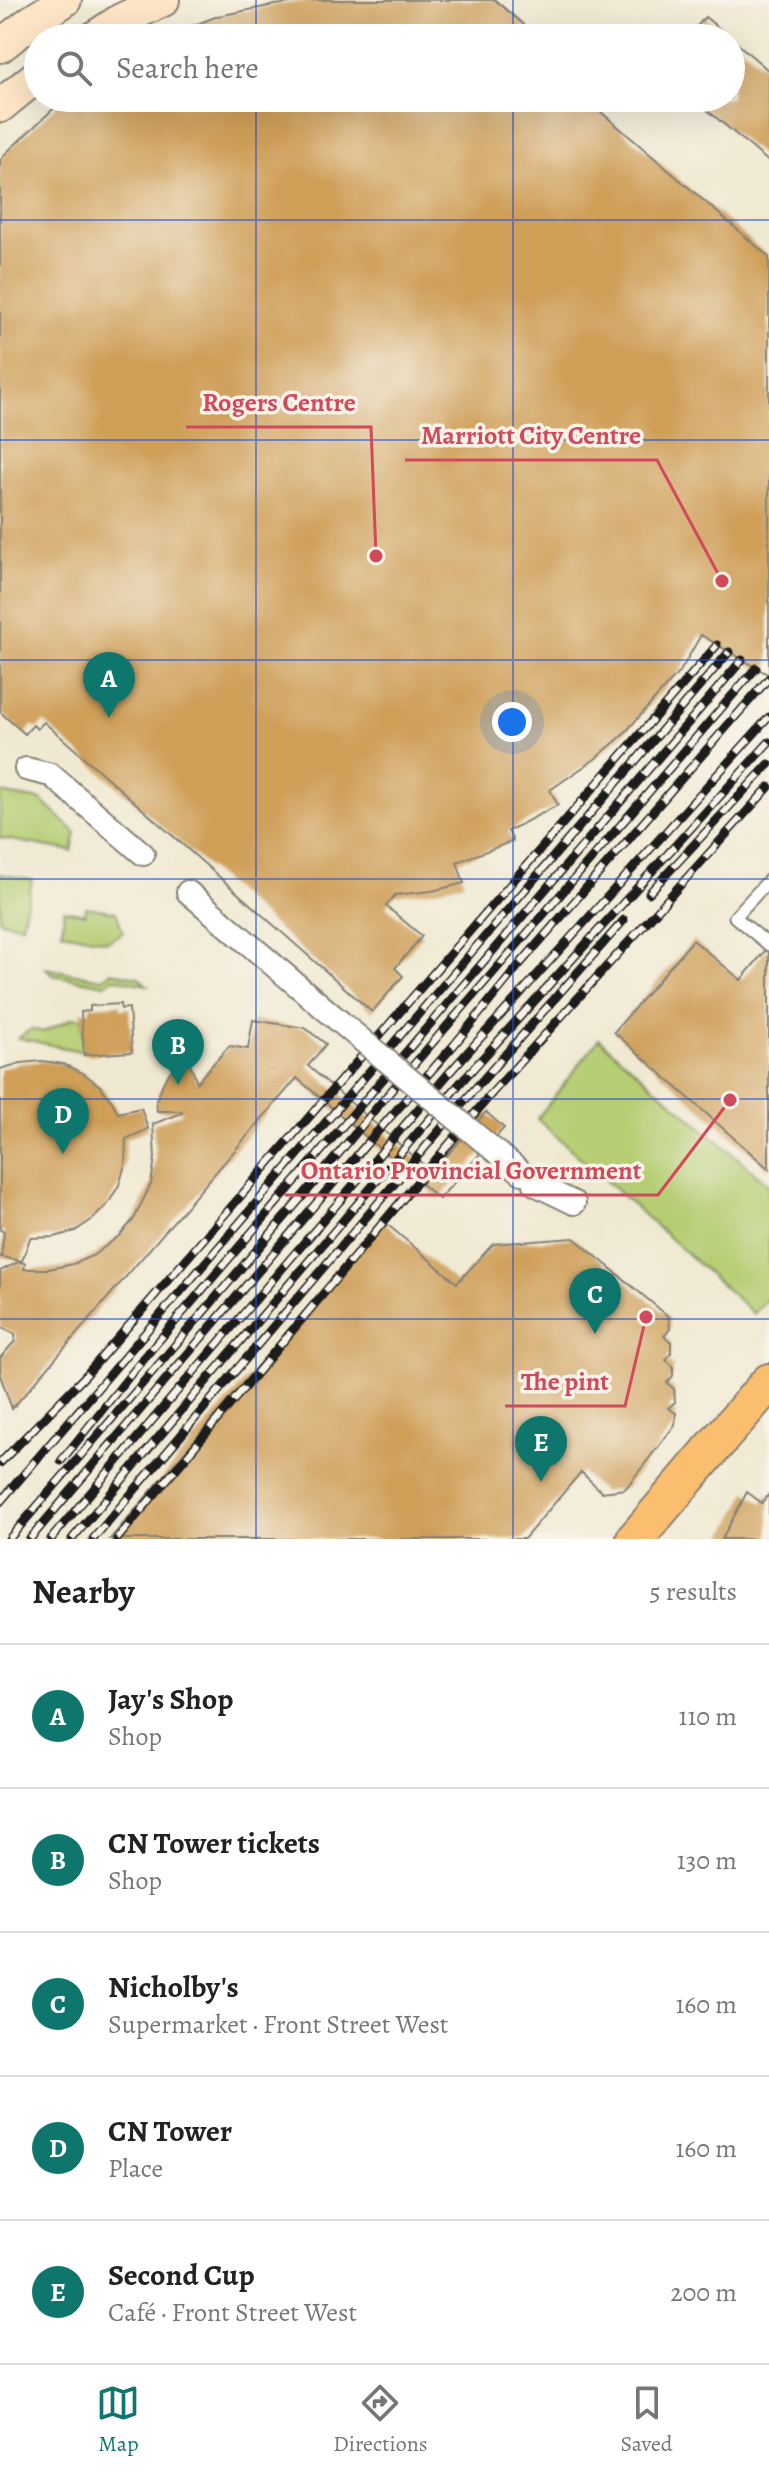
<!DOCTYPE html>
<html lang="en">
<head>
<meta charset="utf-8">
<style>
	body { margin:0; font-family:Alegreya,serif; background:#f6f6f6; color:#222 }
	.you { position:absolute; left:512px; top:722px; width:28px; height:28px; margin:-20px; border:6px solid #fff; border-radius:50%; background:#1a73e8; box-shadow:0 0 0 12px #1a73e833 }
	.badge { display:grid; place-items:center; width:52px; height:52px; border-radius:50%; background:#0f766e; color:#fff; font-size:26px; font-weight:700 }
	.pin { position:absolute; translate:-50% -66px; filter:drop-shadow(0 2px 4px #0008) }
	.pin::after { content:''; position:absolute; top:42px; width:28px; height:24px; background:inherit; clip-path:polygon(0 0,100% 0,50% 100%) }
	.list { margin:0; padding:0; list-style:none }
	h2 { display:flex; justify-content:space-between; align-items:center; height:104px; margin:0; padding:0 32px; font-size:34px }
	h2 small { font-size:26px; font-weight:400; color:#767676 }
	.list li { display:grid; grid-template-columns:52px 1fr auto; gap:24px; align-items:center; box-sizing:border-box; height:144px; padding:0 32px; border-top:2px solid #e0e0e0 }
	.list b { display:block; font-size:30px; white-space:nowrap }
	.list p { margin:0; font-size:26px; white-space:nowrap; color:#767676 }
	.list em { font-size:26px; font-style:normal; color:#767676 }
	.icon { flex:none; width:44px; height:44px; fill:none; stroke:currentColor; stroke-width:2; stroke-linecap:round; stroke-linejoin:round }
	.map { position:relative; flex:none; width:769px; height:1539px; overflow:hidden }
	.search { position:absolute; background:#fff; box-shadow:0 8px 32px #0002; left:24px; right:24px; top:24px; height:88px; display:flex; align-items:center; gap:20px; box-sizing:border-box; padding:0 28px; border-radius:44px; color:#767676; font-size:30px }
	.sheet { height:824px; background:#fff }
	nav { display:flex; justify-content:space-around; align-items:center; box-sizing:border-box; height:112px; border-top:2px solid #e0e0e0; background:#fff; font-size:22px; color:#767676 }
	nav a { display:grid; justify-items:center; gap:4px }
	nav .on { color:#0f766e }
	.map>svg:first-child { display:block }
	.green { fill:#b5ce73; stroke:#687548; stroke-width:2 }
	.building { fill:#cf9f59 }
	.lines { fill:none; stroke-linecap:round; stroke-linejoin:round }
	.lane-casing { stroke:#868277; stroke-width:15 }
	.street-casing { stroke:#868277; stroke-width:26 }
	.secondary-casing { stroke:#868277; stroke-width:36 }
	.primary-casing { stroke:#868277; stroke-width:40 }
	.lane { stroke:#fff; stroke-width:11 }
	.street { stroke:#fff; stroke-width:22 }
	.secondary { stroke:#fde5c5; stroke-width:32 }
	.primary { stroke:#fbbe6e; stroke-width:36 }
	.rail-casing { stroke:#1c1c1c; stroke-width:9 }
	.rail { stroke:#f7f3e8; stroke-width:6; stroke-dasharray:18; stroke-linecap:butt }
	.street-bridge-casing { stroke:#868277; stroke-width:26; stroke-linecap:butt }
	.street-bridge { stroke:#fff; stroke-width:22 }
	.grid { fill:none; stroke:#1d4ed8; stroke-width:2; stroke-opacity:0.55 }
	.leader { fill:none; stroke:#d1495b; stroke-width:3 }
	.callout-dot { fill:#d1495b; stroke:#f7f3e8; stroke-width:3 }
	.callout-label { font-size:26px; text-anchor:middle; font-weight:bold; fill:#d1495b; stroke:#f7f3e8; stroke-width:7; stroke-linejoin:round; paint-order:stroke }
</style>
</head>
<body>
<div class="map">
<svg width="769" height="1539" viewBox="0 0 769 1539">
	<rect width="100%" height="100%" fill="#f7f3e8"/>
	<filter id="ink" filterUnits="userSpaceOnUse"><feTurbulence type="fractalNoise" baseFrequency=".0125" numOctaves="2"/><feDisplacementMap in="SourceGraphic" scale="16" xChannelSelector="R" yChannelSelector="G"/><feConvolveMatrix kernelMatrix="1 2 1 2 8 2 1 2 1" color-interpolation-filters="sRGB"/></filter>
	<filter id="wash" filterUnits="userSpaceOnUse"><feTurbulence type="fractalNoise" baseFrequency=".006" numOctaves="4" result="noise"/><feDisplacementMap in="SourceGraphic" scale="32" xChannelSelector="R" yChannelSelector="G"/><feGaussianBlur stdDeviation="1.8" result="paint"/><feColorMatrix in="noise" values="0 0 0 0 0 0 0 0 0 0 0 0 0 0 0 0 0 1.4 0 .05"/><feComposite in="paint" operator="in"/></filter>
	<g filter="url(#wash)">
		<rect width="100%" height="100%" fill="#f0e9d2"/>
		<path class="green" d="M0,793l41,7 35,33 -4,18 -72,-13z
			M0,874l32,6 -10,45 -22,-4z
			M86,907l30,5 7,20 -15,9 -46,-9 2,-22 21,4z
			M46,968l55,11 10,-7 27,5 9,8 -34,-7 -9,7 -51,-10z
			M73,1018h9l2,34 -66,-14 13,-9 12,3z
			M599,1039l170,146v112l-15,17 -217,-195z"/>
		<g id="blocks">
			<path class="building" d="M316,0h179l44,38h-379l58,-22 56,-11z
				M705,17l26,21h-44z
				M731,38l38,33v91l-76,-64h38z
				M65,98h522l-1,1 183,158v418l-68,-40 -20,35 -59,66 -27,23 -45,31 8,15 -50,26 5,10 -56,21 7,21 -32,8 -37,4 -9,11 36,30 -27,32 8,8 -31,36 -328,-290 -7,7 -4,-4 -8,9 -25,-22v-551l6,-8z
				M693,940l48,40 28,-34v223l-155,-137z
				M120,1004l1,5 8,-1 3,44 -48,3 -3,-43 9,-1v-5z
				M253,1020l52,8 21,16 -18,22 124,106 54,-60 18,16 -65,71 -142,-121 -285,331 -12,-34v-17l15,-17v-7l-15,-7v-56l18,-9 7,1 -1,6h25l24,-5 21,-9 26,-20 14,-16 17,-35 4,-26 -2,-34 29,-11v-2h-25l-1,-10 8,-20 7,-10 17,-12 9,23 32,-36 19,3z
				M42,1061l21,3 20,9 17,13 13,17 5,10 23,-5 7,21 -22,10 -1,26 -6,20 -11,19 -15,15 -18,12 -20,6 -25,1 -8,23 -21,-4 3,-25 -4,-2v-161l21,-6z
				M382,1220l75,63 36,-39 81,-6 95,79 1,12 -6,7 7,6v11l-5,7 7,6v10l-6,7 7,6 1,13 -7,6 8,5 -1,12 -50,64 -23,3 -21,-20 -57,67h-414z
				M747,1492l15,11 7,-9v45h-47z"/>
		</g>
	</g>
	<g filter="url(#ink)">
		<use href="#blocks" fill-opacity="0" stroke="#868277" stroke-width="2"/>
		<g class="lines">
			<defs>
				<path id="lane" d="M769,880l-34,37 34,28"/>
				<path id="street" d="M26,769l25,6 92,79
					M188,892l151,129
					M494,1150l28,23
					M535,1184l39,19"/>
				<path id="secondary" d="M94,38l27,-18 42,-20
					M0,46l31,-24 34,-22
					M0,106l38,-31"/>
				<path id="primary" d="M635,1539l134,-157"/>
			</defs>
			<use href="#lane" class="lane-casing"/>
			<use href="#street" class="street-casing"/>
			<use href="#secondary" class="secondary-casing"/>
			<use href="#primary" class="primary-casing"/>
			<use href="#lane" class="lane"/>
			<use href="#street" class="street"/>
			<use href="#secondary" class="secondary"/>
			<use href="#primary" class="primary"/>
			<defs>
				<path id="rail" d="M649,893l120,-129
					M61,1461l82,-102 599,-699
					M0,1463l86,-88 631,-730
					M0,1502l729,-850
					M9,1539l311,-363 58,-70 378,-438
					M30,1539l340,-399 84,-95 66,-81 249,-286
					M51,1539l398,-466 320,-356
					M72,1539l389,-457 308,-340
					M93,1539l380,-448 151,-171
					M117,1539l375,-446 277,-306"/>
			</defs>
			<use href="#rail" class="rail-casing"/>
			<use href="#rail" class="rail"/>
			<defs>
				<path id="street-bridge" d="M339,1021l155,129"/>
			</defs>
			<use href="#street-bridge" class="street-bridge-casing"/>
			<use href="#street-bridge" class="street-bridge"/>
		</g>
	</g>
	<path class="grid" d="M256,0v38M513,0v38M256,98v1441M513,98v1441M0,220h769M0,440h769M0,660h769M0,879h769M0,1099h769M0,1319h769"/>
	<path class="leader" d="M376 556L371 427H186M722 581L657 460H405M730 1100L658 1195H285M646 1317L625 1406H505"/>
	<g class="callout-dot">
		<circle cx="376" cy="556" r="8"/>
		<circle cx="722" cy="581" r="8"/>
		<circle cx="730" cy="1100" r="8"/>
		<circle cx="646" cy="1317" r="8"/>
	</g>
	<g class="callout-label">
		<text x="279" y="411">Rogers Centre</text>
		<text x="531" y="444">Marriott City Centre</text>
		<text x="471" y="1179">Ontario Provincial Government</text>
		<text x="565" y="1390">The pint</text>
	</g>
</svg>
<div class="you"></div>
<div class="pin badge" style="left:109px;top:718px">A</div>
<div class="pin badge" style="left:178px;top:1085px">B</div>
<div class="pin badge" style="left:595px;top:1334px">C</div>
<div class="pin badge" style="left:63px;top:1154px">D</div>
<div class="pin badge" style="left:541px;top:1482px">E</div>
<div class="search"><svg class="icon" aria-label="search" viewBox="0 0 24 24"><circle cx="10" cy="10" r="6"/><path d="M15 15l6 6"/></svg>Search here</div>
</div>
<section class="sheet">
<h2>Nearby<small>5 results</small></h2>
<ul class="list">
<li><span class="badge">A</span><div><b>Jay's Shop</b><p>Shop</p></div><em>110 m</em></li>
<li><span class="badge">B</span><div><b>CN Tower tickets</b><p>Shop</p></div><em>130 m</em></li>
<li><span class="badge">C</span><div><b>Nicholby's</b><p>Supermarket · Front Street West</p></div><em>160 m</em></li>
<li><span class="badge">D</span><div><b>CN Tower</b><p>Place</p></div><em>160 m</em></li>
<li><span class="badge">E</span><div><b>Second Cup</b><p>Café · Front Street West</p></div><em>200 m</em></li>
</ul>
</section>
<nav>
<a class="on"><svg class="icon" aria-label="map" viewBox="0 0 24 24"><path d="M3 6l6-2 6 2 6-2v14l-6 2-6-2-6 2zM9 4v14M15 6v14"/></svg>Map</a>
<a><svg class="icon" aria-label="directions" viewBox="0 0 24 24"><path d="M12 3l9 9-9 9-9-9zM9 14v-3h6M13 9l2 2-2 2"/></svg>Directions</a>
<a><svg class="icon" aria-label="saved" viewBox="0 0 24 24"><path d="M7 4h10v16l-5-4-5 4z"/></svg>Saved</a>
</nav>
</body>
</html>
